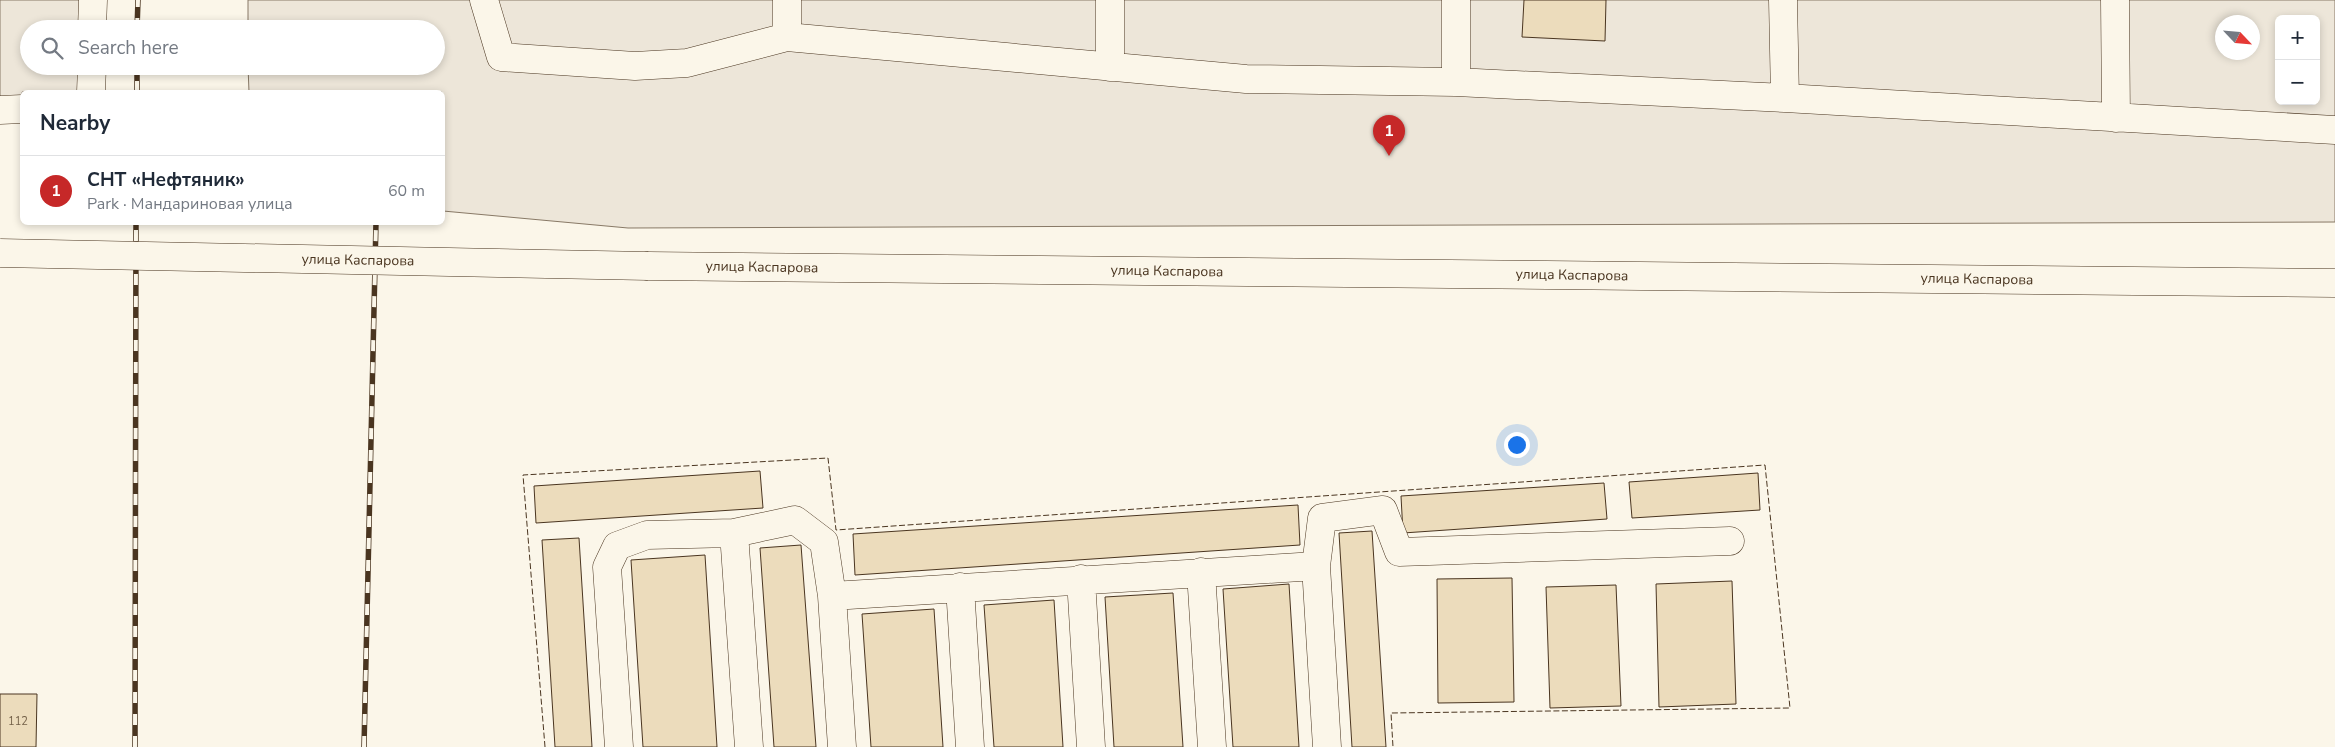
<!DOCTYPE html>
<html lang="en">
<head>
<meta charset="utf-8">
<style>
	body { margin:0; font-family:"Nunito Sans",sans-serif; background:#f6f6f7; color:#1f2937 }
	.controls { position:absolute; right:15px; top:15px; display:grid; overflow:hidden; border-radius:8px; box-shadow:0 2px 8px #0003 }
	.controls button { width:45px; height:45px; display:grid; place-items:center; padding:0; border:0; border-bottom:1px solid #e0e1e3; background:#fff; color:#1f2937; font:25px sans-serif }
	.compass { position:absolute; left:2215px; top:15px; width:45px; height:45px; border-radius:50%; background:#fff; box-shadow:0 2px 8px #0003; rotate:116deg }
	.you { position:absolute; left:1516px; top:444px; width:18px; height:18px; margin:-12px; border:4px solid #fff; border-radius:50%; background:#1a73e8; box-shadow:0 0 0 8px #1a73e833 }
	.badge { display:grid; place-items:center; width:32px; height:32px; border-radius:50%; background:#c62828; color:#fff; font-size:16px; font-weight:700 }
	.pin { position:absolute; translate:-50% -41px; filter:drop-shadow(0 1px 2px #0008) }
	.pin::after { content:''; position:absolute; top:26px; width:18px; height:15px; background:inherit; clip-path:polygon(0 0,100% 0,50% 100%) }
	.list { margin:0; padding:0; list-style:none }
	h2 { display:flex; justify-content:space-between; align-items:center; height:65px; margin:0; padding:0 20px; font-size:21px }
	h2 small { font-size:16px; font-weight:400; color:#747a83 }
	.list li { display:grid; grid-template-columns:32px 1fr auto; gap:15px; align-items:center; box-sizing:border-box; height:70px; padding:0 20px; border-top:1px solid #e0e1e3 }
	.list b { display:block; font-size:19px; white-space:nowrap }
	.list p { margin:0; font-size:16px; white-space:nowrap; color:#747a83 }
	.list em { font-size:16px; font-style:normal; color:#747a83 }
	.icon { flex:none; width:28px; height:28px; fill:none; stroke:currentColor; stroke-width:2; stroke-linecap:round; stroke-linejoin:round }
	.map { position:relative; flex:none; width:2335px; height:747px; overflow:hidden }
	.search { position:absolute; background:#fff; box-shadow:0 2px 8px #0003; left:20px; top:20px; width:425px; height:55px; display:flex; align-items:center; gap:12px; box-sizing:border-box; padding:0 18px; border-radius:28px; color:#747a83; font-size:19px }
	.panel { position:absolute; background:#fff; box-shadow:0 2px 8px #0003; left:20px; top:90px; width:425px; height:135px; border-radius:8px }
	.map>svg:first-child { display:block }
	.green { fill:#ede6d9; stroke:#887966; fill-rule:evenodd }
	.building { fill:#ecdcbc; stroke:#4a3520 }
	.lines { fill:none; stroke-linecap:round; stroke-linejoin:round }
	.minor-casing { stroke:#4a3520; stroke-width:29 }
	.major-casing { stroke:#4a3520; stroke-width:29 }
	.minor { stroke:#fbf6e9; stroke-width:28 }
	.major { stroke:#fbf6e9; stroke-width:28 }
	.rail-casing { stroke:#4a3520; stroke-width:5.5 }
	.rail { stroke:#fbf6e9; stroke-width:4; stroke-dasharray:11; stroke-linecap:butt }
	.major-bridge-casing { stroke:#4a3520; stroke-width:29; stroke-linecap:butt }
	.major-bridge { stroke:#fbf6e9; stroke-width:28 }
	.fence { stroke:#4a3520; stroke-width:1; stroke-dasharray:6 2.5; stroke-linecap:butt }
	.labels { text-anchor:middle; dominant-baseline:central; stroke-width:4; stroke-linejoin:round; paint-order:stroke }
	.number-label { font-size:11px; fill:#725f47 }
	.street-label { font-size:14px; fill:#4a3520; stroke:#fbf6e9 }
</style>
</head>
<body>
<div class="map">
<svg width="2335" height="747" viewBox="0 0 2335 747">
	<rect width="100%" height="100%" fill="#fbf6e9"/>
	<path class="green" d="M0,0h93l-1,29h-63v37h63l-1,26h-69v17l-22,1z
		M248,0h2087v222l-1707,6 -185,-17 -1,-119h-193l-1,-26h188v-37h-188zM2279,19h37v82h-37zM2222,22h30v30h-30z"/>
	<path class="building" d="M1524,0h82l-1,41 -83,-4z
		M760,471l3,37 -227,15 -2,-37z
		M1758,473l2,37 -128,8 -3,-36z
		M1604,483l3,36 -204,14 -2,-37z
		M1298,505l2,40 -445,30 -2,-41z
		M1372,531l14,216h-34l-13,-214z
		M579,538l13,209h-37l-13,-207z
		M801,545l15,202h-42l-14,-199z
		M705,555l12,192h-74l-12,-187z
		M1512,578l2,124 -76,1 -1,-124z
		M1732,581l4,123 -77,3 -3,-123z
		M1289,584l10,163h-66l-10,-158z
		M1616,585l5,121 -71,2 -4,-121z
		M1173,593l10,154h-69l-9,-150z
		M1054,600l9,147h-69l-10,-142z
		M934,609l9,138h-72l-9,-133z
		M0,694h37l-1,53h-36z"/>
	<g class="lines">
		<defs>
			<path id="minor" d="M484,0l17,57 134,9 52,-3 100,-26 459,42 210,3 329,16 550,32
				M787,0v37
				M1110,0v67
				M1456,0v82
				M1783,0l2,98
				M2115,0l1,118
				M92,29l1,-29
				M91,92l1,-26
				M0,110l22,-1
				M1201,572l11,175
				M1081,579l10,168
				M960,587l10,160
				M832,596l484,-30
				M619,747l-12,-180 10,-21 30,-11 87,-2
				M749,747l-15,-214 61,-13 29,22 8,54 10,151
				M1327,747l-11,-181 6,-48 61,-8 16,42 331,-11"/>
			<path id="major" d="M648,266l1687,17"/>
		</defs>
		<use href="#minor" class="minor-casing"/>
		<use href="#major" class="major-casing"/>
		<use href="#minor" class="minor"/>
		<use href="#major" class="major"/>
		<defs>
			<path id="rail" d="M137,29l1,-29
				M137,92v-26
				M135,747l1,-525
				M364,747l12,-525"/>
		</defs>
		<use href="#rail" class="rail-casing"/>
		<use href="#rail" class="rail"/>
		<defs>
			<path id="major-bridge" d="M0,253l648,13"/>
		</defs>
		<use href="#major-bridge" class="major-bridge-casing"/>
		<use href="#major-bridge" class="major-bridge"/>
		<path class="fence" d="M545,747l-22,-272 305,-17 8,72 929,-65 25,243 -399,5 2,34"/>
	</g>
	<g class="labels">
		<g class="number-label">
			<text x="18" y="721">112</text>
		</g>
		<g class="street-label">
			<text transform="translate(358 260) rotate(1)">улица Каспарова</text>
			<text transform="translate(762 267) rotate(1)">улица Каспарова</text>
			<text transform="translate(1167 271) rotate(1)">улица Каспарова</text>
			<text transform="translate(1572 275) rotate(1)">улица Каспарова</text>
			<text transform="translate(1977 279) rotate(1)">улица Каспарова</text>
		</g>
	</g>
</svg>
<div class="controls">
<button>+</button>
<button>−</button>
</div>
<svg class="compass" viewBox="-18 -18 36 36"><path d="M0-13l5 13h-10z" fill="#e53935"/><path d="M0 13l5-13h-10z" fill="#747a83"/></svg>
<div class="you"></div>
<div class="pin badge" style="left:1389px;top:156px">1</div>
<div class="search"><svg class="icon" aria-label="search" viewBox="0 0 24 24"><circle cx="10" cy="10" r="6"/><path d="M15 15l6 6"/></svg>Search here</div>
<section class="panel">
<h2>Nearby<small></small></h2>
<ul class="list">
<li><span class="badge">1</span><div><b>СНТ «Нефтяник»</b><p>Park · Мандариновая улица</p></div><em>60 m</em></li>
</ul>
</section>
</div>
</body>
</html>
